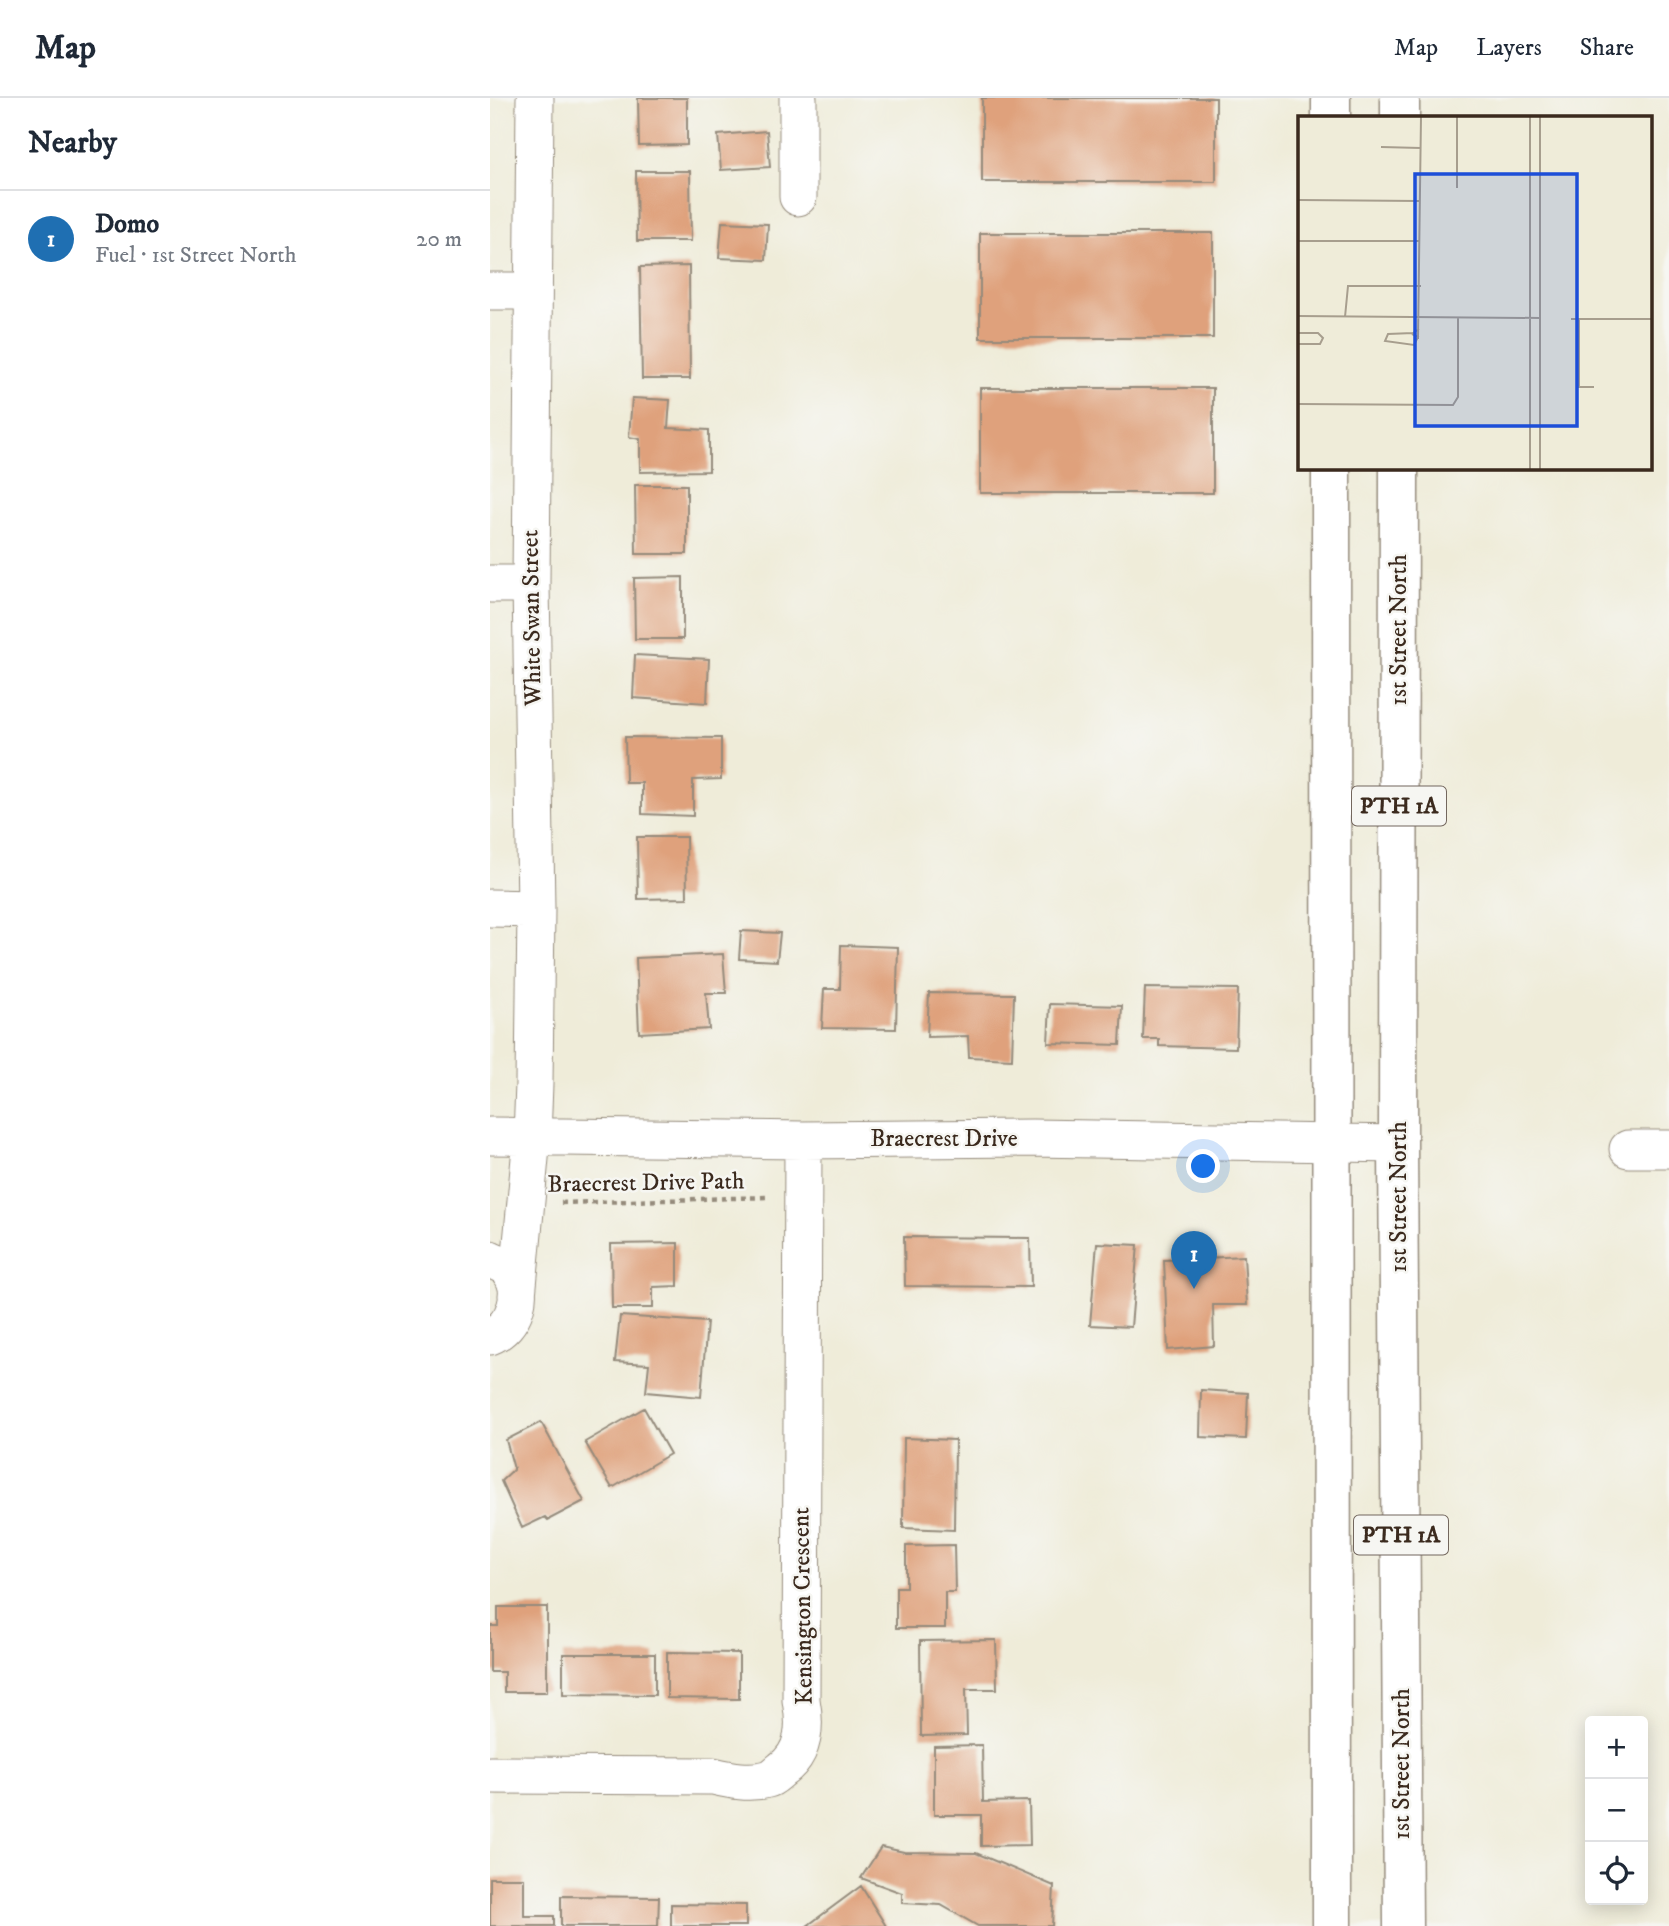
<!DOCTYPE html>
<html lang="en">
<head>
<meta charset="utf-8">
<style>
	body { margin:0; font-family:"IM FELL DW Pica",serif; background:#f2f2f3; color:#1f2937 }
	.controls { position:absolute; right:21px; bottom:21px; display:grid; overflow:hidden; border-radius:7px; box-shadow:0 4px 18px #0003 }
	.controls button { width:63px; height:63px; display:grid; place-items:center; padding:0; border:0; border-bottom:2px solid #e0e1e3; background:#fff; color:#1f2937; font:35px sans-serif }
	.you { position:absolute; left:714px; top:1069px; width:24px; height:24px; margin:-18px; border:5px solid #fff; border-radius:50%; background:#1a73e8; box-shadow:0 0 0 10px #1a73e833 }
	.badge { display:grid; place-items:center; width:46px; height:46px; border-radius:50%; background:#1f6fb2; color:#fff; font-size:23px; font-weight:700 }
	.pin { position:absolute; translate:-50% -58px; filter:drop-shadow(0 2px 4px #0008) }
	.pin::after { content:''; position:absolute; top:37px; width:24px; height:21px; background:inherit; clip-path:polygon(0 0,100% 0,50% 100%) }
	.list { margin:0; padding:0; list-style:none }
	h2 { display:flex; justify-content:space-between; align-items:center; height:91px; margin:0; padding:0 28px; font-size:30px }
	h2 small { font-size:23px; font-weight:400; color:#747a83 }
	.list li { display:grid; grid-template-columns:46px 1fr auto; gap:21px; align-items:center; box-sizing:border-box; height:98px; padding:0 28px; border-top:2px solid #e0e1e3 }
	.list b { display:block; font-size:26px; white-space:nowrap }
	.list p { margin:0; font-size:23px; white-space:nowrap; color:#747a83 }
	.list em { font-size:23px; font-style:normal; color:#747a83 }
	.icon { flex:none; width:38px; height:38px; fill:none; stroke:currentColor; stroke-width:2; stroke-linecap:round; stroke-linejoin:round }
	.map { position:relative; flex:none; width:1179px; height:1828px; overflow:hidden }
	header { display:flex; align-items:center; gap:42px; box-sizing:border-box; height:98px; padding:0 35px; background:#fff; border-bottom:2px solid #e0e1e3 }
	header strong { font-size:33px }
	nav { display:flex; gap:38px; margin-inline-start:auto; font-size:24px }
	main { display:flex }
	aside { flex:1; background:#fff }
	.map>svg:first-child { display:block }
	.building { fill:#dfa17b }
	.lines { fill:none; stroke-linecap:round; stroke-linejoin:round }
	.minor-casing { stroke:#958b7c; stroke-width:39 }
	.major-casing { stroke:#958b7c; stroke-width:41 }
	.path { stroke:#958b7c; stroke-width:4.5; stroke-dasharray:5 5; stroke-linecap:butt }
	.minor { stroke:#fff; stroke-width:37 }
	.major { stroke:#fff; stroke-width:38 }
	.labels { text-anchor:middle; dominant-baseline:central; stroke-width:5; stroke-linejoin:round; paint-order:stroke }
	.shield { fill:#f6f6f2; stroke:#73675e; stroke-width:2 }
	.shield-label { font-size:23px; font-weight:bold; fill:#3b2a1e }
	.street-label { font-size:24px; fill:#3b2a1e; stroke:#f6f6f2 }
	.inset-road { fill:none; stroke:#a79e8e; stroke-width:2 }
	.view { fill:#1d4ed8; fill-opacity:0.15; stroke:#1d4ed8; stroke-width:3.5 }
	.inset-edge { fill:none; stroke:#3b2a1e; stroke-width:3.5 }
</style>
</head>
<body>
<header>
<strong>Map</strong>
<nav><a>Map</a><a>Layers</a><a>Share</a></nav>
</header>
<main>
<aside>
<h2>Nearby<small></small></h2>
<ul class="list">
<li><span class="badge">1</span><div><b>Domo</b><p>Fuel · 1st Street North</p></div><em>20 m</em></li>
</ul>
</aside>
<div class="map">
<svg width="1179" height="1828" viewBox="0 0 1179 1828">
	<rect width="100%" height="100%" fill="#f6f6f2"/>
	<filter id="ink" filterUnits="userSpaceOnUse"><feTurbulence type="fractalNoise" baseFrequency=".0143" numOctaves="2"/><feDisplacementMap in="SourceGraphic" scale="14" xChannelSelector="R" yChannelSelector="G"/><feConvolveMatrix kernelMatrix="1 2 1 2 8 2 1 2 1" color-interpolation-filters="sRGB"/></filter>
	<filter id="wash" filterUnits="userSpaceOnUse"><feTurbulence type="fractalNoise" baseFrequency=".00686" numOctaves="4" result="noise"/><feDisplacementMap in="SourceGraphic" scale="28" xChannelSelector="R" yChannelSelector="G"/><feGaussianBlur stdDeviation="1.57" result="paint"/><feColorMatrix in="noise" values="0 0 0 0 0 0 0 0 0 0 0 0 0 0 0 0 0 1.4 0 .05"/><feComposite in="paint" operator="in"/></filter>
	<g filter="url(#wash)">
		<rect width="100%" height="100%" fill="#efecd9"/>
		<g id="blocks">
			<path class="building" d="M148,0h49v47l-48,1z
				M492,0h234v84h-234z
				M277,33l3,36 -49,3 -3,-35z
				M146,73h54l1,70h-54z
				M232,124l46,2 -2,36 -47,-2z
				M490,135h233v105h-233z
				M199,168l1,113h-48l-2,-112z
				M490,290h233v105h-233z
				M142,300l38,2 -2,28 41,2v41l-69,1v-33l-11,-2z
				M145,387h52v69h-51z
				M193,479v62h-48l-1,-61z
				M145,557l74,4 -2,44 -74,-5z
				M135,639l96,1v41l-28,1v36l-51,-2v-31h-16z
				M147,739h49l1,61 -49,1z
				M251,833l39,2 -3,28 -38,-2z
				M351,847l57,2 -2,82 -74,-1 2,-39h16z
				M233,856l3,39h-20l3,36 -70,4 -3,-75z
				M655,890l93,1 -2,59 -77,-2v-7h-16z
				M439,895l85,1 -2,65 -43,-2 -1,-21 -41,1z
				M560,906l72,2 -2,39 -72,-2z
				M414,1139l126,1 1,49 -126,-1z
				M188,1145v43l-25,1v21h-41l-1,-64z
				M607,1145l41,2 -7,82 -41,-2z
				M754,1158l3,49h-34l1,41 -46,4 -4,-90z
				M130,1218l87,6 -6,75 -55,-5 3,-28 -34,-2z
				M711,1292l47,3 -2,46 -46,-2z
				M154,1310l26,46 -58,34 -27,-46z
				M51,1324l43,79 -36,19 -3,-3 -23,11 -21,-47 13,-12 -8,-29z
				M414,1340l51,2 -1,90 -51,-2z
				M464,1447l1,47h-10v36h-49v-41h10v-41z
				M8,1509h49v85h-43v-20h-14v-46h8z
				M506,1542l1,49h-31l1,46 -46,1 -1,-95z
				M177,1554l72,1v46l-72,-1z
				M73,1556h92v41l-92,-1z
				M492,1647l1,57 46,-1 1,44 -49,1v-31h-47v-69z
				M391,1749l23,5 72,1 78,33 -2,40h-74l-37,-21 -39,-2v-10l-41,-15z
				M0,1780h34v38h30v10h-64z
				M371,1788l25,40h-79z
				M71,1798l98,1 -1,29h-97z
				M181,1806l75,1v21h-75z"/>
		</g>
	</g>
	<g filter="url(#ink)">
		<use href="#blocks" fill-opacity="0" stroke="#958b7c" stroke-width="2"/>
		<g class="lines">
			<defs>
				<path id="minor" d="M308,0v99
					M0,193h43
					M0,486h41
					M0,810l46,1
					M0,1038l313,4 229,-2 366,6
					M1138,1051h41
					M0,1161c6,3 15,6 19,11 18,22 5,57 -19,66
					M27,1198l15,-159 2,-53 2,-175 -5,-325 4,-486
					M0,1677l223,1c18,4 36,8 55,3 5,-1 9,-6 13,-9 24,-17 25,-44 20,-70l2,-560"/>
				<path id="major" d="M841,0v19
					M910,19v-19
					M841,369l1,1459
					M909,369l-1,677 5,782"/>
			</defs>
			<use href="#minor" class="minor-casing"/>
			<use href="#major" class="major-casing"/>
			<path class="path" d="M71,1105l208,-6"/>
			<use href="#minor" class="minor"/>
			<use href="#major" class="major"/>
		</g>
	</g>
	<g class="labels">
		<g class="shield">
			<rect x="862" y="688.5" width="94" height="39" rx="5"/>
			<rect x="864" y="1417.5" width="94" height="39" rx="5"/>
		</g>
		<g class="shield-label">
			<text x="909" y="708">PTH 1A</text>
			<text x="911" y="1437">PTH 1A</text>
		</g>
		<g class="street-label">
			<text transform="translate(42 520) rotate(-91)">White Swan Street</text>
			<text transform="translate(909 532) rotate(-90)">1st Street North</text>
			<text x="454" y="1041">Braecrest Drive</text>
			<text transform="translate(156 1085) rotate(-1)">Braecrest Drive Path</text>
			<text transform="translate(909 1099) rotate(-90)">1st Street North</text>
			<text transform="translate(313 1508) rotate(-91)">Kensington Crescent</text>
			<text transform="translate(912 1666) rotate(-90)">1st Street North</text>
		</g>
	</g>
	<g transform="translate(808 18)">
		<rect width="354" height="354" fill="#efecd9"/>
		<path class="inset-road" d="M159,0v72M232,0v353M242,0v353M83,31l40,1M0,84l122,1M0,125h122M0,200l242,2M47,201l3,-31h73M273,203h81M281,203v68h15M0,217h20l5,5 -3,6h-22M114,218l6,3 -4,8 -29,-4 3,-7 25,-1 6,-4M120,223l3,-223M0,288l155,1 5,-8v-80"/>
		<path class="view" d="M117,58h162v252h-162z"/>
		<rect width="354" height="354" class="inset-edge"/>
	</g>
</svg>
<div class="controls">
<button>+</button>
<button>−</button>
<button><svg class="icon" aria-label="locate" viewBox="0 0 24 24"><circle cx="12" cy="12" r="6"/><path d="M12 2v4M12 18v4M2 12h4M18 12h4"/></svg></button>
</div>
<div class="you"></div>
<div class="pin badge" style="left:704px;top:1191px">1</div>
</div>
</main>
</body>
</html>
